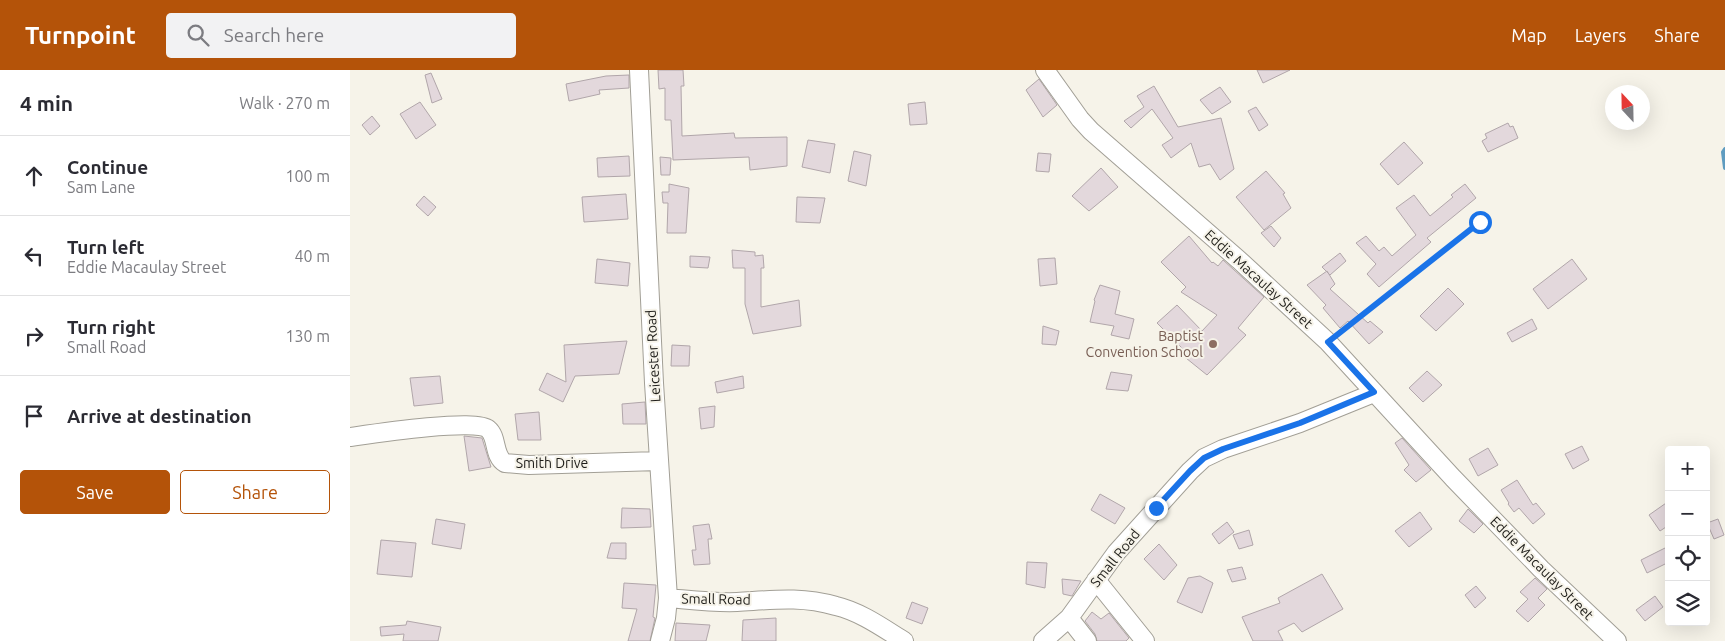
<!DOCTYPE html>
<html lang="en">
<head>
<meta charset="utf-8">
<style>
	body { margin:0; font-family:Ubuntu,sans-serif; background:#f2f2f3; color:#2b2b33 }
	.controls { position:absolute; right:15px; bottom:15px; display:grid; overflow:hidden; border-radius:5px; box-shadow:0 5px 20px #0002 }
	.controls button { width:45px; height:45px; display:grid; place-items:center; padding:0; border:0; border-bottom:1px solid #e1e1e2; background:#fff; color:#2b2b33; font:25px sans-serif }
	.compass { position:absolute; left:1255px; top:15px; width:45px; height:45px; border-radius:50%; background:#fff; box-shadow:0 5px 20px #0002; rotate:338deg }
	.stop { position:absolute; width:15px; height:15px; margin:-11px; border:4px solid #1a73e8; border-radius:50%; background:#fff }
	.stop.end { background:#1a73e8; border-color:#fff; box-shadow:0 1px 5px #0008 }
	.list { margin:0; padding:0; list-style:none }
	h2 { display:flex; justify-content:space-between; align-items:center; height:65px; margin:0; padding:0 20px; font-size:21px }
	h2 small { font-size:16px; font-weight:400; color:#7c7c81 }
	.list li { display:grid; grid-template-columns:32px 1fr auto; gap:15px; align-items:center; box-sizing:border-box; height:80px; padding:0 20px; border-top:1px solid #e1e1e2 }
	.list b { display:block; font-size:19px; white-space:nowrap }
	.list p { margin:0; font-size:16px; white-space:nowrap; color:#7c7c81 }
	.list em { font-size:16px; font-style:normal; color:#7c7c81 }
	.actions { display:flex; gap:10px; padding:15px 20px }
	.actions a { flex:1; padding:11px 0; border:1px solid #b45309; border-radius:5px; text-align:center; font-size:18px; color:#b45309 }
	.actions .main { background:#b45309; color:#fff }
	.icon { flex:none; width:28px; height:28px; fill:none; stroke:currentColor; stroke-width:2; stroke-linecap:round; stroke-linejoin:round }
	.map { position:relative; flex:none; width:1375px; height:571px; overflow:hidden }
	header { display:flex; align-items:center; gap:30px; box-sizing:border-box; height:70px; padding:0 25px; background:#b45309; color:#fff }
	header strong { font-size:24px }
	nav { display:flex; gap:28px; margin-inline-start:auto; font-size:18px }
	.search { width:350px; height:45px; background:#f2f2f3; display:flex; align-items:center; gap:12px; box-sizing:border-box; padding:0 18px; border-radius:5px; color:#7c7c81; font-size:19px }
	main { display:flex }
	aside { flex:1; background:#fff }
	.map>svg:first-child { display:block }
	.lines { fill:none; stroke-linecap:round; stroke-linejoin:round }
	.stream { stroke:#5f9cc0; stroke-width:4 }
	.building { fill:#e3d8dc; stroke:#b1a6aa }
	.minor-casing { stroke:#a29f96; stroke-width:20 }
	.path { stroke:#a6a49c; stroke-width:2.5; stroke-dasharray:4 2.5; stroke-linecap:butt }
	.minor { stroke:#fff; stroke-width:18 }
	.route { stroke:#1a73e8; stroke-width:6 }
	.education-dot { fill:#8d6e63; stroke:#f6f3e9; stroke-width:2 }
	.labels { text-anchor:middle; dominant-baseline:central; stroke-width:4; stroke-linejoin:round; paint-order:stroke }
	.street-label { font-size:14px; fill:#1e1d19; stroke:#f6f3e9 }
	.education-label { font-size:14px; fill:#785e54; stroke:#f6f3e9; text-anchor:end }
</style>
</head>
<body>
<header>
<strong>Turnpoint</strong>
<div class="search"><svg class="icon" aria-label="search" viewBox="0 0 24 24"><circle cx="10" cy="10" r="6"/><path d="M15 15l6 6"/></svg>Search here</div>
<nav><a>Map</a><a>Layers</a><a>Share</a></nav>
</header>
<main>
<aside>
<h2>4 min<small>Walk · 270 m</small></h2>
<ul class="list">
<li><svg class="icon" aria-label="ahead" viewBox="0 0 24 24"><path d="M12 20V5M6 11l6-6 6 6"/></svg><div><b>Continue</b><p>Sam Lane</p></div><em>100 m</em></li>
<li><svg class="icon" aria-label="left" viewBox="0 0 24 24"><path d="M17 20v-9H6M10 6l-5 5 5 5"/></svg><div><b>Turn left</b><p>Eddie Macaulay Street</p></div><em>40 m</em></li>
<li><svg class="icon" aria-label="right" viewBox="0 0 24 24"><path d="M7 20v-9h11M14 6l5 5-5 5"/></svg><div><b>Turn right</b><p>Small Road</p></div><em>130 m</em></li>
<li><svg class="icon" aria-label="arrive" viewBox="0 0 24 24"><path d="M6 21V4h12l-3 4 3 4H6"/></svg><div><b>Arrive at destination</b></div></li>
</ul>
<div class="actions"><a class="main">Save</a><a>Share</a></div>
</aside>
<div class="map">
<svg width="1375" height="571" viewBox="0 0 1375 571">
	<rect width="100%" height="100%" fill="#f6f3e9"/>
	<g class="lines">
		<path class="stream" d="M1375,79l-2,3 2,16"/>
	</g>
	<path class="building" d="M308,0h25l1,16h-3l1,50 52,-3 1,5 52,-1v29l-37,4 -1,-13 -76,3 -2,-40h-6v-32l-6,1z
		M907,0h33l-27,13z
		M81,3l11,26 -10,4 -7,-28z
		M279,5v13l-30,2 1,4 -31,7 -3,-17 40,-8z
		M689,9l18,26 -14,12 -17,-27z
		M804,16l24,41 43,-9 13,51 -14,11 -10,-16 -11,3 -8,-24 -20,15 -9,-13 11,-7 -21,-29 -21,19 -7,-7 20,-14 -7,-11z
		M870,17l11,15 -19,12 -12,-14z
		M70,32l16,23 -20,14 -16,-25z
		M575,32l2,22 -17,1 -2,-21z
		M906,37l12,18 -9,6 -11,-20z
		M22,46l8,10 -10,9 -8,-10z
		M1158,53l2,4 3,-1 5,12 -30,14 -6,-11 5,-3 -2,-4z
		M458,70l27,4 -5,29 -28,-6z
		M1054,72l19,21 -25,22 -18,-21z
		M504,81l17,4 -5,31 -18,-5z
		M688,83l13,1 -2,18 -13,-1z
		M279,86l1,20 -32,1 -1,-19z
		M310,87l11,1 -1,17h-9z
		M751,98l17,19 -29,24 -17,-15z
		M916,101l19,22 -2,1 8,14 -27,22 -28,-33z
		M319,114l20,4 -3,45h-19l1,-30h-5l-1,-11h7z
		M1115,114l11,14 -49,40 4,4 -52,45 -12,-13 9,-10 -20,-21 10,-7 13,15 5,-4 8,9 24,-21 -20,-27 18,-13 16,21 23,-19 -2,-2z
		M276,124l2,25 -44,3 -2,-25z
		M74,126l12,11 -8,9 -12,-11z
		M447,127l28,1 -5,25 -24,-1z
		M921,156l10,12 -7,9 -13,-14z
		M839,166l23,27 1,-1 5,4 5,-6 41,37 -26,31 8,7 -39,40 -26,-21 3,-4 -27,-27 20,-18 25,26 15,-16 -36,-23 5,-5 -25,-25z
		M382,180l23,2v4l8,-1 1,13h-3v39l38,-7 2,26 -48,8 -8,-30v-36h-12z
		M990,183l6,8 -16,14 -8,-8z
		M340,186l20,1 -2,11 -18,-1z
		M705,188l2,26 -17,2 -2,-27z
		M247,189l33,4 -2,23 -33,-3z
		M1222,189l15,20 -39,30 -15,-20z
		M977,201l8,13 -5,5 38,34 2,-2 13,11 -14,12 -21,-23 -8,7 -17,-20 3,-3 -19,-20z
		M750,215l20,6 -5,23 19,5 -5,20 -18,-4 3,-9 -24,-4 5,-21 -1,-1z
		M1098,218l16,16 -28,27 -16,-15z
		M1182,249l5,10 -25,13 -5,-9z
		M693,256l16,5 -3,14 -14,-1z
		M277,271l-8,33 -44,2 -12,26 -24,-12 8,-17 19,9 -2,-37z
		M322,275l18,1 -1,20h-18z
		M1077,301l15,14 -19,17 -14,-14z
		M761,302l21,3 -4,16 -22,-2z
		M90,306l3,27 -29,3 -4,-28z
		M393,306l1,12 -27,5 -2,-11z
		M295,332l1,22h-23l-1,-20z
		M365,336l-1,21 -13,2 -2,-21z
		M189,342l2,28h-23l-3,-26z
		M114,366l18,2 9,29 -22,4z
		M1052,368l29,32 -15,12 -12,-12 5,-5 -14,-22z
		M1232,376l7,14 -16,9 -8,-15z
		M1138,378l10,17 -20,11 -9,-17z
		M1167,410l16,25 3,-2 9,11 -12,10 -14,-16 -5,4 -6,-8 1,-1 -8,-13z
		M750,424l25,14 -10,16 -24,-14z
		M1319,431v24l-9,6 -11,-16z
		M272,438l28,1 1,18 -30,1z
		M1118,439l15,15 -9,9 -15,-12z
		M1070,442l12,17 -23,18 -14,-16z
		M86,449l29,5 -4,25 -29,-5z
		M1368,449l6,16 -10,4 -7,-16z
		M877,452l7,10 -15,12 -7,-10z
		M359,454l3,15h-4l2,25 -16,1 -2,-15h4l-3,-24z
		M899,460l4,15 -14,4 -6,-14z
		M31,470l35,3 -4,34 -35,-3z
		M261,473h15v16l-19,-1z
		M809,474l18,21 -13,15 -20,-21z
		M1319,476v16l-22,11 -6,-13z
		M677,492l20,1 -2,25 -19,-4z
		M892,497l4,12 -14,3 -5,-12z
		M972,504l21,35 -41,23 -8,-9 -16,8 5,10h-30l-11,-24 38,-14 -2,-5z
		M850,506l13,7 -11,30 -25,-11 11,-24z
		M1185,508l12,11 -9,9 7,7 -17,17 -12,-11 12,-12 -8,-7z
		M712,509l19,2 -9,15 -9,-2z
		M274,513l32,2 -3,32 2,1 -5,23h-22l9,-32 -15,-1z
		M1126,516l10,12 -11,10 -10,-13z
		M1305,526l8,11 -18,14 -9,-11z
		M562,532l16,6 -6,16 -16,-6z
		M742,542l9,7 8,-6 20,25 -3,3h-29l-2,-7 -10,-13z
		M426,548v23h-34l1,-21z
		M57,551l34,6 -3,14h-35l1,-7 -23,2 -1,-9 26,-2z
		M326,553l34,2 -4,16h-31z"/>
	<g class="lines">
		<defs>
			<path id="minor" d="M289,0l15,313 14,215 -2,20 -6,23
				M695,0l35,49 11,12 148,129 89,82 125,136 88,91 76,72
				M0,367c21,-3 125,-19 138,-8 10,8 5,27 17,34l24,2 129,-4
				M746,510l49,61
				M318,528c23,2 46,5 69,4 36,-2 63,-6 99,4 25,6 47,22 68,35
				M693,571l26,-23
				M737,571l-18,-23 47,-65 74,-82 14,-13 19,-9 77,-26 74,-30"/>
		</defs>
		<use href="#minor" class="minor-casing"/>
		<path class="path" d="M989,263l141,-111"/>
		<use href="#minor" class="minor"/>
	</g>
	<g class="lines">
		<path class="route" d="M806,438l34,-37 14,-13 19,-9 77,-26 74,-31 -46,-50 152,-120"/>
	</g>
	<circle class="education-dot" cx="863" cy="274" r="5"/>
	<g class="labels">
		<g class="street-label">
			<text transform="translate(909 209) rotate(42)">Eddie Macaulay Street</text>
			<text transform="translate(303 286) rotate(-93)">Leicester Road</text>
			<text x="202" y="393">Smith Drive</text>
			<text transform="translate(765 488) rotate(-51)">Small Road</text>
			<text transform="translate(1192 498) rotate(45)">Eddie Macaulay Street</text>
			<text transform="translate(366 529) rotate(1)">Small Road</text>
		</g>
		<g class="education-label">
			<text x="853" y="266">Baptist<tspan x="853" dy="16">Convention School</tspan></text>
		</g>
	</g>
</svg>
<div class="controls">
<button>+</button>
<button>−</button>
<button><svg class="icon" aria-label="locate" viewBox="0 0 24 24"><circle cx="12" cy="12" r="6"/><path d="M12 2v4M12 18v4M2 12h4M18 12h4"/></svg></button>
<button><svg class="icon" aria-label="layers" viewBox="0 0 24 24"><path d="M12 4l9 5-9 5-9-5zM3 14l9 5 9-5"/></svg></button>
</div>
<svg class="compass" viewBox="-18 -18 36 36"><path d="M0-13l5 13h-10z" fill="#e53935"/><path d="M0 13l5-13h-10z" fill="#7c7c81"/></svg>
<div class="stop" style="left:1130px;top:152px"></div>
<div class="stop end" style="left:806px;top:438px"></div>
</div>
</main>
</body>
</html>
